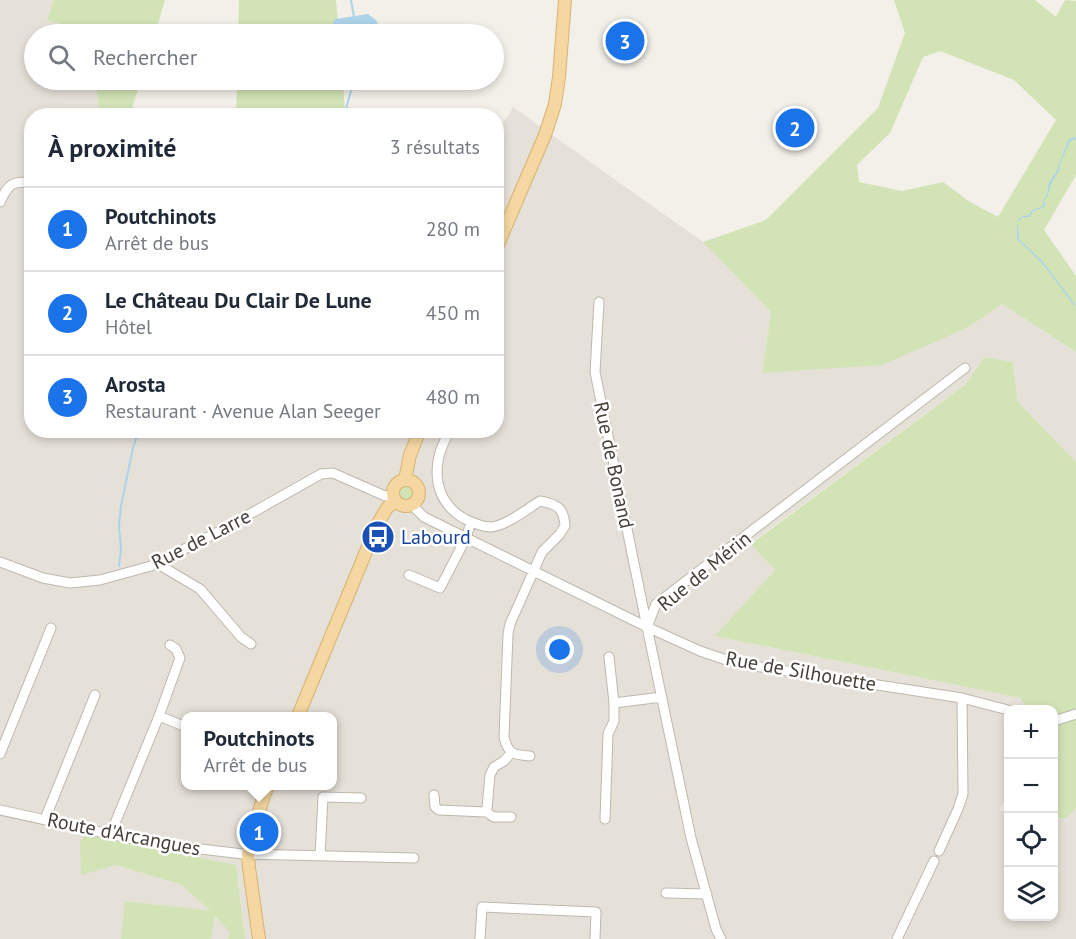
<!DOCTYPE html>
<html lang="fr">
<head>
<meta charset="utf-8">
<style>
	body { margin:0; font-family:"PT Sans",sans-serif; background:#f6f6f7; color:#1f2937 }
	.controls { position:absolute; right:18px; bottom:18px; display:grid; overflow:hidden; border-radius:12px; box-shadow:0 3px 9px #0003 }
	.controls button { width:54px; height:54px; display:grid; place-items:center; padding:0; border:0; border-bottom:2px solid #e0e1e3; background:#fff; color:#1f2937; font:30px sans-serif }
	.you { position:absolute; left:560px; top:650px; width:21px; height:21px; margin:-15px; border:4px solid #fff; border-radius:50%; background:#1a73e8; box-shadow:0 0 0 9px #1a73e833 }
	.badge { display:grid; place-items:center; width:39px; height:39px; border-radius:50%; background:#1a73e8; color:#fff; font-size:20px; font-weight:700 }
	.pin { position:absolute; translate:-50% -50%; border:3px solid #fff; box-shadow:0 2px 6px #0006 }
	.popup { position:absolute; left:181px; top:712px; width:156px; height:78px; box-sizing:border-box; display:grid; place-content:center; border-radius:12px; background:#fff; filter:drop-shadow(0 2px 4px #0005); font-size:20px; white-space:nowrap; color:#747a83 }
	.popup b { font-size:22px; color:#1f2937 }
	.popup::after { content:''; position:absolute; left:50%; top:100%; margin-left:-12px; border:12px solid transparent; border-top-color:#fff }
	.list { margin:0; padding:0; list-style:none }
	h2 { display:flex; justify-content:space-between; align-items:center; height:78px; margin:0; padding:0 24px; font-size:26px }
	h2 small { font-size:20px; font-weight:400; color:#747a83 }
	.list li { display:grid; grid-template-columns:39px 1fr auto; gap:18px; align-items:center; box-sizing:border-box; height:84px; padding:0 24px; border-top:2px solid #e0e1e3 }
	.list b { display:block; font-size:22px; white-space:nowrap }
	.list p { margin:0; font-size:20px; white-space:nowrap; color:#747a83 }
	.list em { font-size:20px; font-style:normal; color:#747a83 }
	.icon { flex:none; width:33px; height:33px; fill:none; stroke:currentColor; stroke-width:2; stroke-linecap:round; stroke-linejoin:round }
	.map { position:relative; flex:none; width:1076px; height:939px; overflow:hidden }
	.search { position:absolute; background:#fff; box-shadow:0 3px 9px #0003; left:24px; top:24px; width:480px; height:66px; display:flex; align-items:center; gap:15px; box-sizing:border-box; padding:0 21px; border-radius:33px; color:#747a83; font-size:22px }
	.panel { position:absolute; background:#fff; box-shadow:0 3px 9px #0003; left:24px; top:108px; width:480px; height:330px; border-radius:24px }
	.map>svg:first-child { display:block }
	.residential { fill:#e6e1d8; fill-rule:evenodd }
	.green { fill:#d2e3b6; fill-rule:evenodd }
	.water { fill:#acd4e9 }
	.lines { fill:none; stroke-linecap:round; stroke-linejoin:round }
	.stream { stroke:#acd4e9; stroke-width:2 }
	.minor-casing { stroke:#beb7ad; stroke-width:11 }
	.major-casing { stroke:#d8b372; stroke-width:14 }
	.minor { stroke:#fff; stroke-width:9 }
	.major { stroke:#f4d7a1; stroke-width:12 }
	.labels { text-anchor:middle; dominant-baseline:central; stroke-width:5; stroke-linejoin:round; paint-order:stroke }
	.street-label { font-size:20px; fill:#464038; stroke:#fff }
	.transit-label { font-size:20px; fill:#164399; stroke:#fff; text-anchor:start }
</style>
</head>
<body>
<div class="map">
<svg width="1076" height="939" viewBox="0 0 1076 939">
	<rect width="100%" height="100%" fill="#f3f0e9"/>
	<path class="residential" d="M0,0h54l-7,20 39,11 5,3h-57v46h64l-2,7 4,28 -68,1v314h464l1,-297 16,-26 190,135 68,70 -9,60 207,-45 33,-23 74,48v110l-58,-60 -5,-40 -29,-5 -18,27 -215,159 24,27 -59,66 304,62 8,11 -20,1v85l-9,15 9,2v104h46v-99l13,1 9,-10v131h-831l-9,-74h-120l67,20 48,47 -3,7h-228zM186,716h146v70h-146z"/>
	<path class="green" d="M54,0h111l-10,34h-64l-5,-3 -39,-11z
		M239,0h97l3,34h-101z
		M894,0h141l21,17 9,-17 11,1v174l-32,55 32,46v76l-74,-48 -33,23 -87,38 -120,8 9,-61 -68,-70 63,-22 112,-112 27,-75zM940,51l74,29 42,40 -58,97 -28,-15 -27,-20 -41,9 -43,-9 -2,-17 33,-32 33,-76z
		M98,80h43l-11,35h-30l-4,-28z
		M237,80h106l2,35h-109z
		M984,357l29,5 5,40 58,60v346l-9,10 -13,-1v-107l-26,-1 -8,-11 -305,-62 60,-66 -24,-26 215,-160z
		M396 493a10 10 0 1 1 20 0a10 10 0 1 1-20 0Z
		M93,836l143,29 9,74h-17l2,-7 -15,-16 -4,23h-90l4,-38 85,10 -28,-26 -66,-20 -35,10 -1,-32 3,-6z"/>
	<path class="water" d="M368,14l9,7 3,13h-43l-4,-12 2,-3z
		M1076,137v2l-6,2 -11,25 1,3 -9,15 -3,11 -4,6 1,4 -2,3 -10,3 -3,6h-6l-4,2 -2,4 1,16 24,23 31,41 2,5 -34,-45 -25,-24v-12l2,-9 5,-2 5,-1 3,-5 10,-3 1,-2v-4l4,-7 2,-11 9,-14v-3l11,-27z"/>
	<g class="lines">
		<path class="stream" d="M351,0l3,17
			M344,116l10,-36
			M119,566l2,-17 -2,-24 2,-19 12,-58 6,-18"/>
		<defs>
			<path id="minor" d="M0,202c9,-19 11,-20 32,-20
				M599,302l-4,70 52,255
				M449,430c-3,9 -8,17 -10,26 -6,26 2,50 26,63 8,4 17,8 26,8 15,-1 36,-18 49,-26 17,3 24,7 25,25l-6,9 -17,17 -32,72 -2,10 -4,103c4,17 9,18 26,19
				M412,505l12,12 223,110 53,24 35,12 227,35 46,12
				M0,562l43,16 27,5 30,-3 51,-14 67,-34 103,-58 12,-1 52,23 7,-1
				M158,564l42,25 41,48 10,7
				M409,575l31,13 26,-50 5,-16
				M614,703l48,-6
				M159,716l27,11
				M1054,721l22,-7
				M0,754l51,-126
				M434,795l1,12 4,3 47,2 1,-4 3,-33 4,-8 10,-6 7,-8
				M0,810l137,30 47,7 59,7 171,4
				M486,812l8,5h17
				M45,819l50,-124
				M605,819l3,-85 6,-13v-18l-5,-46
				M111,833l48,-117 21,-58 -4,-9 -6,-4
				M939,851l19,-42 5,-15 -1,-96
				M320,856l3,-59 38,1
				M666,893l41,1
				M480,939l2,-32 114,5 -1,27
				M721,939l-5,-10 -25,-91 -44,-211 9,-23 309,-236
				M897,939l37,-78"/>
			<path id="major" d="M496,249l49,-114 10,-31 4,-27 6,-77
				M393 493a13 13 0 1 1 26 0a13 13 0 1 1-26 0Z
				M405,480l5,-25 10,-25
				M298,716l79,-191 10,-17 8,-7
				M259,939l-10,-71 -1,-13 5,-23 11,-37 4,-9"/>
		</defs>
		<use href="#minor" class="minor-casing"/>
		<use href="#major" class="major-casing"/>
		<use href="#minor" class="minor"/>
		<use href="#major" class="major"/>
	</g>
	<defs>
		<symbol id="bus-disc" viewBox="-11 -11 22 22"><circle r="9.5" fill="#1a4fb4" stroke="#fff"/><path d="M-5-6H5V4H4V6H2V4H-2V6H-4V4H-5ZM-3.5-4V0h7V-4ZM-3.5 1.2v1.5H-2V1.2ZM2 1.2v1.5H3.5V1.2Z" fill="#fff"/></symbol>
	</defs>
	<g fill-rule="evenodd">
		<use href="#bus-disc" x="359" y="518" width="38" height="38"/>
	</g>
	<g class="labels">
		<g class="street-label">
			<text transform="translate(614 465) rotate(78)">Rue de Bonand</text>
			<text transform="translate(201 539) rotate(-27)">Rue de Larre</text>
			<text transform="translate(704 571) rotate(-39)">Rue de Mérin</text>
			<text transform="translate(801 671) rotate(10)">Rue de Silhouette</text>
			<text transform="translate(124 834) rotate(11)">Route d'Arcangues</text>
		</g>
		<g class="transit-label">
			<text x="401" y="537">Labourd</text>
		</g>
	</g>
</svg>
<div class="controls">
<button>+</button>
<button>−</button>
<button><svg class="icon" aria-label="locate" viewBox="0 0 24 24"><circle cx="12" cy="12" r="6"/><path d="M12 2v4M12 18v4M2 12h4M18 12h4"/></svg></button>
<button><svg class="icon" aria-label="layers" viewBox="0 0 24 24"><path d="M12 4l9 5-9 5-9-5zM3 14l9 5 9-5"/></svg></button>
</div>
<div class="you"></div>
<div class="pin badge" style="left:259px;top:832px">1</div>
<div class="popup"><b>Poutchinots</b>Arrêt de bus</div>
<div class="pin badge" style="left:795px;top:128px">2</div>
<div class="pin badge" style="left:625px;top:41px">3</div>
<div class="search"><svg class="icon" aria-label="search" viewBox="0 0 24 24"><circle cx="10" cy="10" r="6"/><path d="M15 15l6 6"/></svg>Rechercher</div>
<section class="panel">
<h2>À proximité<small>3 résultats</small></h2>
<ul class="list">
<li><span class="badge">1</span><div><b>Poutchinots</b><p>Arrêt de bus</p></div><em>280 m</em></li>
<li><span class="badge">2</span><div><b>Le Château Du Clair De Lune</b><p>Hôtel</p></div><em>450 m</em></li>
<li><span class="badge">3</span><div><b>Arosta</b><p>Restaurant · Avenue Alan Seeger</p></div><em>480 m</em></li>
</ul>
</section>
</div>
</body>
</html>
